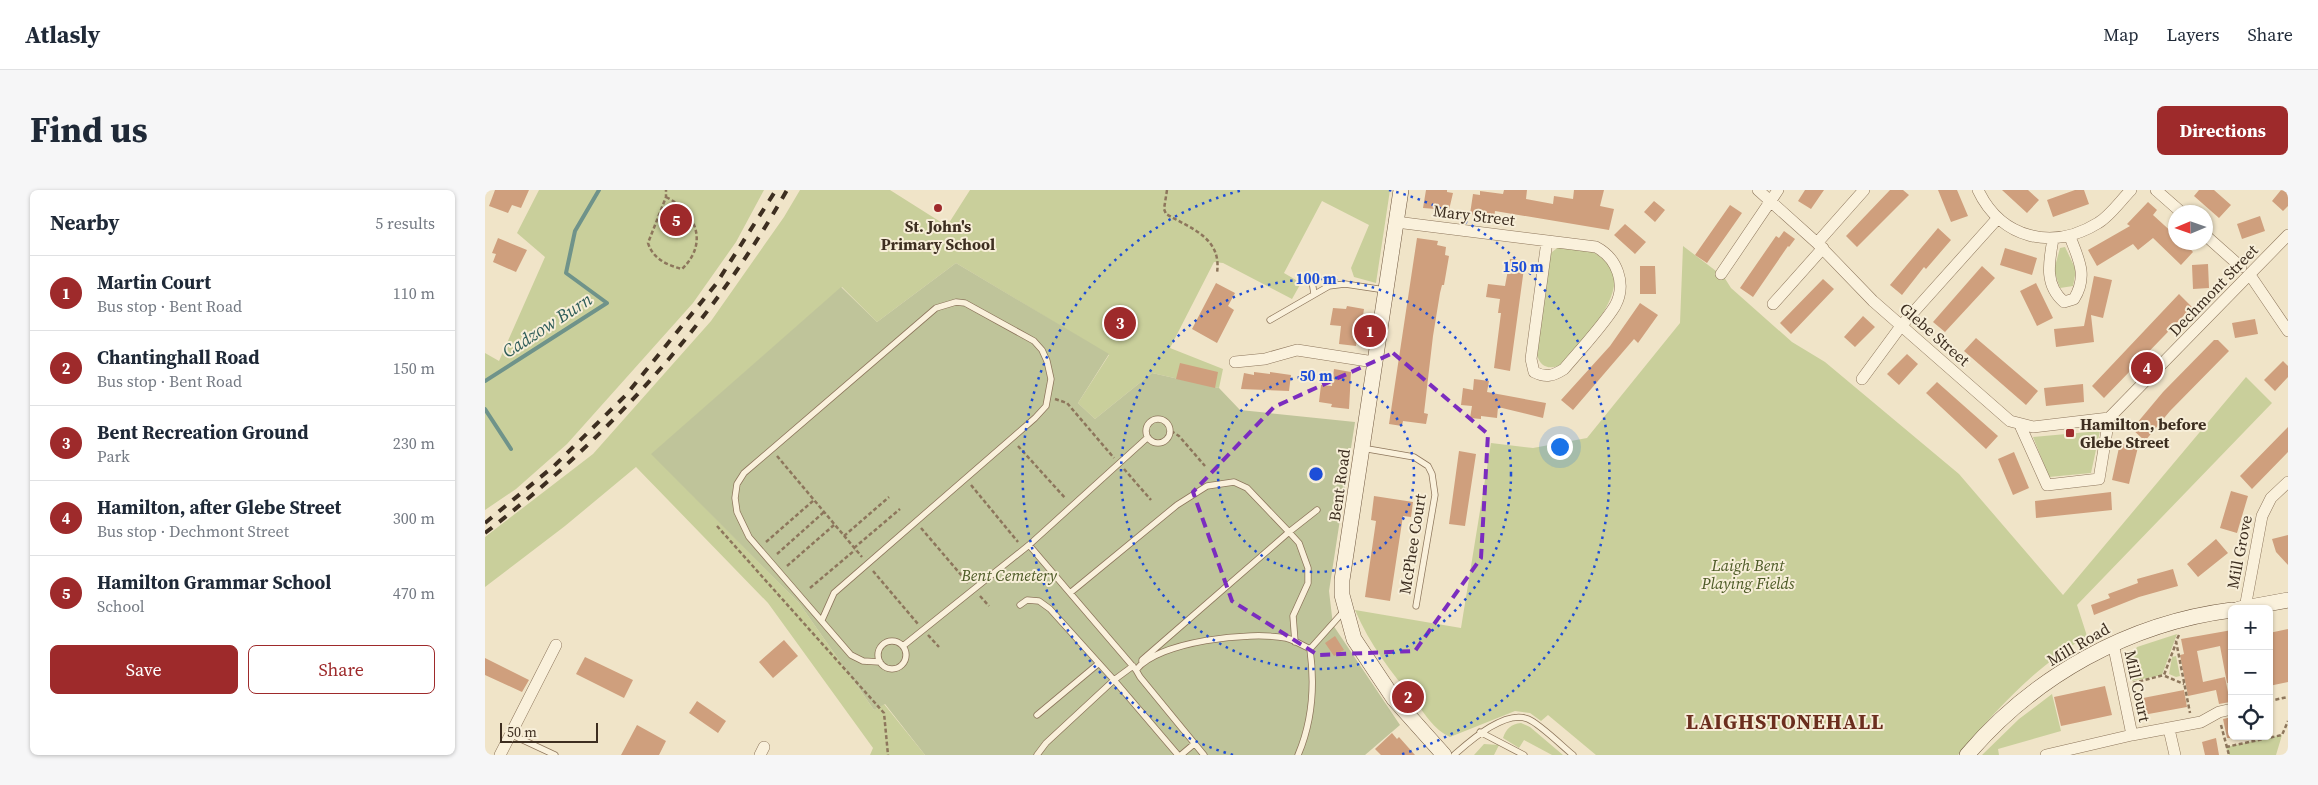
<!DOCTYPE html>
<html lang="en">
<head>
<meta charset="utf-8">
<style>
	body { margin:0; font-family:"Source Serif 4",serif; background:#f6f6f7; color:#1f2937 }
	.controls { position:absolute; right:15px; bottom:15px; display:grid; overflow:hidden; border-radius:8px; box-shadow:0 1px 4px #0004 }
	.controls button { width:45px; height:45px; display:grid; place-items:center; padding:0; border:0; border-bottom:1px solid #e0e1e3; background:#fff; color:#1f2937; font:25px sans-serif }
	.compass { position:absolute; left:1683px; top:15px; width:45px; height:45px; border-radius:50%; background:#fff; box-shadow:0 1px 4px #0004; rotate:268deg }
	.scale { position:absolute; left:15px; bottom:12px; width:98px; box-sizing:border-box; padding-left:5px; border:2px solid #3d2e20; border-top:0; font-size:14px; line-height:18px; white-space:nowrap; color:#3d2e20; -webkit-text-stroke:4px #f7eed8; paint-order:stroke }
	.you { position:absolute; left:1074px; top:256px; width:18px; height:18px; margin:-12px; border:4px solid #fff; border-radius:50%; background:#1a73e8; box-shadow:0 0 0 8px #1a73e833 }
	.badge { display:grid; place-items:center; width:32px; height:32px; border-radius:50%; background:#9e2a2b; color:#fff; font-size:16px; font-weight:700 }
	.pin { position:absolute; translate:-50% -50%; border:2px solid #fff; box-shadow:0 1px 5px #0006 }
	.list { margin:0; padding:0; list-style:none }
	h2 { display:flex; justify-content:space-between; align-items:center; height:65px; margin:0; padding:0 20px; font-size:21px }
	h2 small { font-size:16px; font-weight:400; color:#747a83 }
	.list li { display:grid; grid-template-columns:32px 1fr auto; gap:15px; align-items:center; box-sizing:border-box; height:75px; padding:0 20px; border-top:1px solid #e0e1e3 }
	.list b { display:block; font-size:19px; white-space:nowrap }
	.list p { margin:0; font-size:16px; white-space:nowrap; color:#747a83 }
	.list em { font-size:16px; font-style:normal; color:#747a83 }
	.actions { display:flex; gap:10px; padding:15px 20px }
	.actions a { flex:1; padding:11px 0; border:1px solid #9e2a2b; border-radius:8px; text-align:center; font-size:18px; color:#9e2a2b }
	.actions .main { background:#9e2a2b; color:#fff }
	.icon { flex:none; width:28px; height:28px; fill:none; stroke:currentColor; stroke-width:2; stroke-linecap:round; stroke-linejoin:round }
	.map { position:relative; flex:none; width:1803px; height:565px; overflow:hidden; border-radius:8px }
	header { display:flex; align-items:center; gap:30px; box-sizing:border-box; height:70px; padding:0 25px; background:#fff; border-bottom:1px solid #e0e1e3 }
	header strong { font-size:24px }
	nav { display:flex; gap:28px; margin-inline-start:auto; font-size:18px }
	.intro { display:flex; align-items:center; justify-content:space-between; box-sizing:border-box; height:120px; padding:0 30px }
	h1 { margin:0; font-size:35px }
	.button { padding:12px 22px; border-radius:8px; background:#9e2a2b; color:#fff; font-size:18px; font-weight:700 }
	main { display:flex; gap:30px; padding:0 30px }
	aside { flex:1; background:#fff; border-radius:8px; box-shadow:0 1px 4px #0004 }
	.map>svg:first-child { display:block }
	.green { fill:#c9cf9b }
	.cemetery { fill:#bfc49a }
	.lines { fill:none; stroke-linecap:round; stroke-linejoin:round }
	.stream { stroke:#6f938a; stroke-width:4 }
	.building { fill:#cf9f7d }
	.lane-casing { stroke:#8d765c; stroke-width:7 }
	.street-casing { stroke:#8d765c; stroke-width:12 }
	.secondary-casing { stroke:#6f573f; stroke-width:16 }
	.path { stroke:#8d765c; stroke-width:2.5; stroke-dasharray:4 2.5; stroke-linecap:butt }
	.lane { stroke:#faf1dc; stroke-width:5.5 }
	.street { stroke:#faf1dc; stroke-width:11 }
	.secondary { stroke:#faf1dc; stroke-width:15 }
	.rail { stroke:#3d2e20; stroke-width:4; stroke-dasharray:9 9; stroke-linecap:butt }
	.marked { fill:none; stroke:#7b2cbf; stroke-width:4; stroke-dasharray:10 6; stroke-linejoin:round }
	.ring { fill:none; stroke:#1d4ed8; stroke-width:2.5; stroke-dasharray:2.5 5 }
	.poi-dot { fill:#9e2a2b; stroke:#f7eed8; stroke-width:2 }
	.labels { text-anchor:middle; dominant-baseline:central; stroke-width:4; stroke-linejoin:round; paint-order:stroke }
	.street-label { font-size:16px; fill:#3d2e20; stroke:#f7eed8 }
	.poi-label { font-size:16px; font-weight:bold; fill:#3d2e20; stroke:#f7eed8 }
	.park-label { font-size:16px; font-style:italic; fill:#4d5a26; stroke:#f7eed8 }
	.water-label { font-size:18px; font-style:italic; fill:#2f5d5a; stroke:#f7eed8 }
	.district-label { font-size:21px; font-weight:bold; letter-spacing:1px; fill:#6b2e1e; stroke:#f7eed8 }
	.centre { fill:#1d4ed8; stroke:#f7eed8; stroke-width:2.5 }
	.ring-label { font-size:15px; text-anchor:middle; font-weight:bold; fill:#1d4ed8; stroke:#f7eed8; stroke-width:4; stroke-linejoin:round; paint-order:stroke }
</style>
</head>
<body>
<header>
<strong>Atlasly</strong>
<nav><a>Map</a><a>Layers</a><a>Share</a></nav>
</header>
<div class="intro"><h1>Find us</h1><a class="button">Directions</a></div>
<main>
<aside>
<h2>Nearby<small>5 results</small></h2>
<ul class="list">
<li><span class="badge">1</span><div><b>Martin Court</b><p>Bus stop · Bent Road</p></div><em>110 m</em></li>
<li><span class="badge">2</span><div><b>Chantinghall Road</b><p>Bus stop · Bent Road</p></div><em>150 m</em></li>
<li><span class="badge">3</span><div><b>Bent Recreation Ground</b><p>Park</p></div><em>230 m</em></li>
<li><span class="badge">4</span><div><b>Hamilton, after Glebe Street</b><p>Bus stop · Dechmont Street</p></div><em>300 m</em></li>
<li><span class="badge">5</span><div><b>Hamilton Grammar School</b><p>School</p></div><em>470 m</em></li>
</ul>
<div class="actions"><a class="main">Save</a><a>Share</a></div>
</aside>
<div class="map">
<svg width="1803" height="565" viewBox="0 0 1803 565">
	<rect width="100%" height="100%" fill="#f0e4c8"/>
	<path class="green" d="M54,0h225l-28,52 -43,61 -126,141 -51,45 -31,21v-157l14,8 46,-104 -28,-24z
		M315,0h90l57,36 23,-36h420l-14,93 -22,-6 -3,-9 18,-43 -47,-24 -38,72 17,10 -9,16 -69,-36 -9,-1 -44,86 53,21 -4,19 -67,-15 -57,46 -17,-16 31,-48 -153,-92 -79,59 -35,-35 -190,167 147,149 75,107 10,-6 41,51h-55l3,-7 -105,-145 -132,-136 -71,59 -80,61v-50l108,-83 118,-133 73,-104z
		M1075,56c12,2 28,2 38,9 45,26 -15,83 -33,107 -11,8 -24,8 -28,-7l13,-99 2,-4z
		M1198,56l41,31 7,11 61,54 33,20 134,112 104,121 183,-218 26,26 -195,202 10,31c-54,33 -88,71 -129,119h-362l-48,-40 -7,6 -11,-8 -15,-2 -65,26c-17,-8 -24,-22 -35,-36 -24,-29 -45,-56 -60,-91l106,18 30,-185 42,5 54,-10 93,-115z
		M1580,57l11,23 -3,16 -13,2 -6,-18 6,-22z
		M1615,241l-9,42 -42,4 -16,-40z
		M1692,444l-15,41 -30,6 -3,-21 8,-13z
		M1691,466l4,20 -4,1 -7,-3 3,-17z
		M1567,504l9,37 -63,18 1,6h-17l37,-36z
		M1036,533l9,4 33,28h-11l-28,-15 -5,8 -16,-10c3,-9 8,-14 18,-15z
		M1797,545l-6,20h-47l-3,-8z
		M999,554l15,1 -5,10h-20z"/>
	<path class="cemetery" d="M471,73l153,91 -31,49 17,16 57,-46 67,15 21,22 115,12 -26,169 4,34 67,100 -35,30h-440l-40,-51 -11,6 -75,-107 -148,-149 190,-167 36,35z"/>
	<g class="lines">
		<path class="stream" d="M0,191l122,-78 -41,-30 9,-42 24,-41
			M0,219l26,40"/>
	</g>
	<path class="building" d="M10,0h34l-8,18 -9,-3 -4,8 -19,-7z
		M941,0h21v2l6,1 -4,17 -26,-2z
		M1019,0h23l-1,9 27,5 1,-8 19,3 1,-9h30l-4,16 14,3 -5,21 -114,-19 -1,7 -24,-4 3,-20 7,1v-4l23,3z
		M1320,0h19l-13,19 -13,-8z
		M1405,0h13l6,5 -52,52 -11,-11z
		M1453,0h19l11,26 -17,6z
		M1517,0h26l11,10 -12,13z
		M1590,0h9l5,14 -36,13 -6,-17z
		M1714,0h15l17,15 -12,13 -25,-22z
		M1796,0h7v16l-5,5 -11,-10z
		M1169,11l11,9 -10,12 -11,-10z
		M1663,12l9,8 -4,5 22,20v7h9l9,10 -12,13 -28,-27 -15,12 -5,-6 -36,22 -9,-16 42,-24 -3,-2z
		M1245,15l12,8 -35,50 -12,-8z
		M1775,26l5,15 -23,8 -5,-15z
		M1140,34l21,18 -11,12 -21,-19z
		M1453,38l13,12 -25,29 -2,-2 -22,28 -12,-10z
		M1299,41l11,8 -6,8 -1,-1 -35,51 -13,-9 36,-52 3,2z
		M13,48l29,12 -11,22 -23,-10 3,-8 -4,-1z
		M932,48l21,3 -1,4 9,2 -1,8 4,1 -5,29h-2l-2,8 -7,43 -9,77 4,1 -2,10 -23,-3 -1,5 -13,-2z
		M1520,58l32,10 -5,17 -32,-10z
		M1025,69l15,2 -15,110 -16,-3 7,-55h-3l2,-14 -14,-2 2,-13 17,2z
		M1723,74l1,24 -16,1 -1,-24z
		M1155,76h15l1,28h-16z
		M1497,76l13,12 -50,54 -12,-10z
		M1609,86l18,4 -9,38 -12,-3 3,27 -38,5 -2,-18 30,-3z
		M1338,89l11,10 -43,45 -11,-11z
		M731,93l19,10 -7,13 6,4 -17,33 -25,-14z
		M1551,93l17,35 -16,8 -17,-35z
		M1694,104l13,13 -88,91 -12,-12z
		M1155,113l18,12 -20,28 -4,-4 -61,71 -12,-10 49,-54z
		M862,116l17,3 -3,20h-3l-2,17 -17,-2 2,-18 -11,-1 3,-17 13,1z
		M1378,126l12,11 -20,20 -11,-10z
		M1770,129l3,15 -23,4 -3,-15z
		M1491,148l62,53 -12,14 -62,-54z
		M1729,150h4l11,11 -59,60 -25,30 -13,-12 31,-37z
		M1422,164l11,10 -19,21 -12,-11z
		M1798,171l5,5v11l-13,14 -11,-11z
		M695,173l38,9 -3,16 -39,-9z
		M849,179l17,3 -2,37 -18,-2 1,-3 -13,-2 2,-17 11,1z
		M769,182l16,2v-2l21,3 -2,16 -48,-2 3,-16 10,2z
		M989,189l15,2 -2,11 59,11 -3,15 -45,-11 -1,11 -16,-2v3l-11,-1 2,-12 -11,-1 2,-17 10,2z
		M1452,192l61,54 -12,13 -60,-56z
		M1598,194l1,18 -38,4 -2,-18z
		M1803,237v25l-36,37 -12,-13z
		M1635,253l18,4 -9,37 -17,-4z
		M974,261l17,3 -11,72 -16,-2z
		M1529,262l15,36 -16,7 -15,-36z
		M1746,301l17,5 -11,37 -17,-5z
		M1626,302l1,18 -76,8 -1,-17z
		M889,306l39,6 -2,15 -8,-1 -13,85 -25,-4 11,-76 -5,-1z
		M1803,345v30l-12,-13 -4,-13z
		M1731,349l12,14 -30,24 -11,-13z
		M1688,379l5,17 -39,11 -45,18 -3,-10 19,-7 -2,-4 30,-11 -1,-4z
		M1803,439v53l-19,4v-53z
		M1747,440v52l-5,1 -7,-37 -23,5 6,31 22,-5 5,25 -11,2 -3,-14 -28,6 -8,-41 4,-1 -3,-15z
		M850,446l9,14 -10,6 -9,-13z
		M299,450l14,16 -25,22 -14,-16z
		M100,467l48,23 -9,18 -48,-24z
		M0,468l44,22 -7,12 -37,-17z
		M1620,496l7,29 -51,11 -7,-29z
		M1699,500l3,17 -44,8 -2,-13h3l-1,-4z
		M212,511l29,20 -8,12 -29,-20z
		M1747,527v21h-5l-4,-19z
		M152,535l29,16 -7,14h-38z
		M907,543l5,6 2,-2 16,18h-34l-6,-6z
		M1731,548l3,17h-14l-3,-13z"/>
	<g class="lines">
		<defs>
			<path id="lane" d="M827,91l2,13
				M785,130l59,-34 16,-2 40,6
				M661 241a12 12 0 1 1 24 0a12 12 0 1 1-24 0Z
				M877,258l52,9 14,9 4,8 3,21 -19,111
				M585,403l-41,-48 118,-107
				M535,415l7,-5 12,1 11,8 64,71 -68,63 -9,12
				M337,430l12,-27 201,-175 11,-12 5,-27 -4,-18 -5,-11 -8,-9 -69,-38 -9,-1 -20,6 -192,165 -7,11 -2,14 2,14 12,25 102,118 12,6 17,1
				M393 465a14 14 0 1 1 28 0a14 14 0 1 1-28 0Z
				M810,452l-2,-26 15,-33v-15l-9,-25 -10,-11 28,-22
				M418,456l126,-101
				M825,459l34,-38
				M648,476l-19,14 64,75
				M651,480l-66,-77 107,-88 30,-19 27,-4 13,6 42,44 -147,128v2
				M552,525l61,-51
				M995,542l44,23
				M25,544l45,21
				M696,565l13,-11
				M719,565l-64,-78 -4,-7c23,-29 114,-39 150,-32 8,2 16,7 24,11
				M813,565c15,-35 17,-69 12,-106
				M969,565c15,-13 51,-46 74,-36 12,5 34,27 45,36"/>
			<path id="street" d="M1273,0l59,53 56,58 137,120 23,6 76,-9 179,-183
				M1493,0c23,49 75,61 120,33 12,-7 23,-23 33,-33
				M1671,0l25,22
				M911,32l200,25c21,11 31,37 19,59 -13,21 -35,44 -51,63 -11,7 -18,9 -30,3l-3,-13 16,-118
				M1720,45l36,32
				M1568,49c-4,23 -9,46 11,63l10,-3c14,-23 5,-39 -4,-62
				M1332,53l47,-53
				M1236,84l57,-84
				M1765,85l38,56
				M1288,114l50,-56
				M750,172l30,-3 32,-9 77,12
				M1377,189l39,-53 96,-107
				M1535,235l27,60 52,-6 10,-61
				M1760,418l17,-92 9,-18 17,-16
				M1628,453l19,92
				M1684,539l6,26
				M15,565l56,-110
				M275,565l4,-8
				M1561,565l86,-20 69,-13 18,-10 13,-3"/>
			<path id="secondary" d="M916,0l-59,390v15l12,44 40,60 50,56
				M1754,419l49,-9
				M1482,565c67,-79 162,-132 265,-145"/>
		</defs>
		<use href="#lane" class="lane-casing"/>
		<use href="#street" class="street-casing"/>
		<use href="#secondary" class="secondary-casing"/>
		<path class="path" d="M682,0l-3,19 2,5c26,15 56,24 51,59
			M181,7c30,15 43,46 16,72 -15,-4 -29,-10 -34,-26l18,-46v-7
			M570,209l12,4 47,55
			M686,241l8,5 26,30
			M533,256l48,53
			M292,266l85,101
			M639,279l27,31
			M486,295l47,57
			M232,336l167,187 4,42
			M436,338l47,55
			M359,346l45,-39
			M281,352l48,-42
			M369,358l46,-39
			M292,364l47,-42
			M302,376l47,-41
			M388,381l45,53
			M325,398l45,-38
			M495,406l9,10
			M443,445l11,12
			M1694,445l-3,6 14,72
			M1680,486l19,8
			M1648,493l31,-8 12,-32
			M1784,511l19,-4
			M1736,535l8,30
			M1741,557l56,-12 6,-14"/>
		<use href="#lane" class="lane"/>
		<use href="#street" class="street"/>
		<use href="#secondary" class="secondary"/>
		<path class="rail" d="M0,333l69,-57 72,-71 90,-111 60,-94
			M0,343c122,-94 226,-208 302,-343"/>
	</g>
	<path class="marked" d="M908,163l95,81 -7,124 -66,93 -97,4 -86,-54 -39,-109 81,-85z"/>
	<g class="ring">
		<circle cx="831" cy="284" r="98"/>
		<circle cx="831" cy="284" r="195"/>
		<path d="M748 565A293 293 0 0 1 758 0M904 0A293 293 0 0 1 914 565"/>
	</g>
	<g class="poi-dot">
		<circle cx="453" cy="18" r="5"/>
		<rect x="1580" y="238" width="10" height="10" rx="2.5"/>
	</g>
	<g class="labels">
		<g class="street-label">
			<text transform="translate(989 25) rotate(7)">Mary Street</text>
			<text transform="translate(1728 100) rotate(-46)">Dechmont Street</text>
			<text transform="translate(1450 144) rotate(41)">Glebe Street</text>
			<text transform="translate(854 295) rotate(-82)">Bent Road</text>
			<text transform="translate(927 354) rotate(-81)">McPhee Court</text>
			<text transform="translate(1754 362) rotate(-79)">Mill Grove</text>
			<text transform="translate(1593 454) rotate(-30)">Mill Road</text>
			<text transform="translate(1653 496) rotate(78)">Mill Court</text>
		</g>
		<g class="poi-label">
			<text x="453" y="36">St. John's<tspan x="453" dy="18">Primary School</tspan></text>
			<text x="1595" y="234" text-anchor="start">Hamilton, before<tspan x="1595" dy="18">Glebe Street</tspan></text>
		</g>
		<g class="park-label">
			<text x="1263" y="375">Laigh Bent<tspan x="1263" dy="18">Playing Fields</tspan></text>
			<text x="524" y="385">Bent Cemetery</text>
		</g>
		<g class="water-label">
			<text transform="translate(62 135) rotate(-33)">Cadzow Burn</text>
		</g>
		<g class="district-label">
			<text x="1300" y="531">LAIGHSTONEHALL</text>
		</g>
	</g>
	<circle cx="831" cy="284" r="8" class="centre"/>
	<g class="ring-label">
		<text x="1038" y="82">150 m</text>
		<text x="831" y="94">100 m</text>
		<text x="831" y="191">50 m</text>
	</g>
</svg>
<div class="controls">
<button>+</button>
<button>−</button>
<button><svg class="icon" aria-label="locate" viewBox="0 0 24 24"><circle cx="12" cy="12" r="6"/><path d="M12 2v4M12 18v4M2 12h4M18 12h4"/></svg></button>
</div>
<svg class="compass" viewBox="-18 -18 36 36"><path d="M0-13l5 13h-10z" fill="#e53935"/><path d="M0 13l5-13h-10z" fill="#747a83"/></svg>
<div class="scale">50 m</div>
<div class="you"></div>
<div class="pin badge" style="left:885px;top:141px">1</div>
<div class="pin badge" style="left:923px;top:507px">2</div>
<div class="pin badge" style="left:635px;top:133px">3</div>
<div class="pin badge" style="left:1662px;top:178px">4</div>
<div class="pin badge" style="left:191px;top:30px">5</div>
</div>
</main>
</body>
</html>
